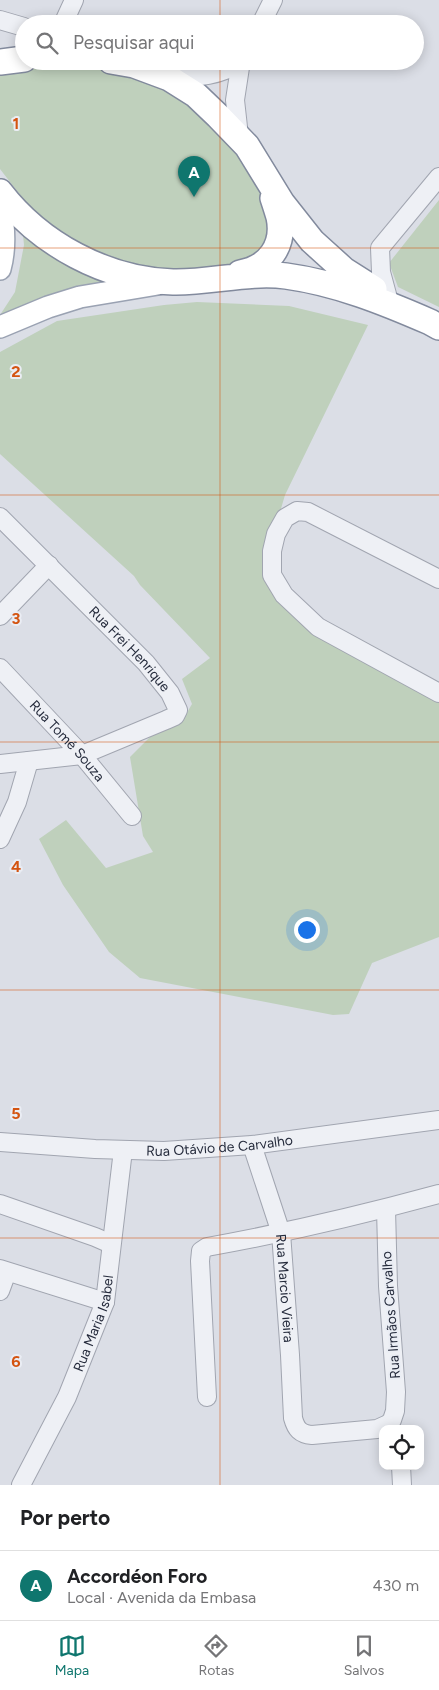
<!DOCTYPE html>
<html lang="pt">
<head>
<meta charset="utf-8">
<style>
	body { margin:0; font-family:Figtree,sans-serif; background:#f6f6f6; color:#202124 }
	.controls { position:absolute; right:15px; bottom:15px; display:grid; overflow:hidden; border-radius:10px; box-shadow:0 2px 12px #0003 }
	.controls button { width:45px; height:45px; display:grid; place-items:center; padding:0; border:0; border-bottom:1px solid #e0e0e0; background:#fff; color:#202124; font:25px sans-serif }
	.you { position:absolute; left:306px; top:929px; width:18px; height:18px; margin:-12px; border:4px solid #fff; border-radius:50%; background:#1a73e8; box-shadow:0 0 0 8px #1a73e833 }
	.badge { display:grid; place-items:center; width:32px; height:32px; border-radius:50%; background:#0f766e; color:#fff; font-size:16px; font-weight:700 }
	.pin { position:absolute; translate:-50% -41px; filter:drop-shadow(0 1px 2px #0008) }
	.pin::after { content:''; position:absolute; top:26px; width:18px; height:15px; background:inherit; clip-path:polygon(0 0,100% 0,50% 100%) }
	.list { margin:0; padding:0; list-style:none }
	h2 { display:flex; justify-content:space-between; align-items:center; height:65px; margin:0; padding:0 20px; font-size:21px }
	h2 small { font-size:16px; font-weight:400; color:#757577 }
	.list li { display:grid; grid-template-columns:32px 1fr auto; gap:15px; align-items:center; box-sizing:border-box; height:70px; padding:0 20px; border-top:1px solid #e0e0e0 }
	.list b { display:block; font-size:19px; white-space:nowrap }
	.list p { margin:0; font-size:16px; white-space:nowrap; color:#757577 }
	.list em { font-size:16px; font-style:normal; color:#757577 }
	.icon { flex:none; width:28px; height:28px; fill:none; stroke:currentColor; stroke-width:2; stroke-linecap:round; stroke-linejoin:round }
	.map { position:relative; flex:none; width:439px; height:1485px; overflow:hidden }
	.search { position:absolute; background:#fff; box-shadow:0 2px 12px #0003; left:15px; right:15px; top:15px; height:55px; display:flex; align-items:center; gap:12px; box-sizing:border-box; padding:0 18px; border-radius:28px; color:#757577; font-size:19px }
	.sheet { height:135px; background:#fff }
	nav { display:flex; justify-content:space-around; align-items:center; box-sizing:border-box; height:70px; border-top:1px solid #e0e0e0; background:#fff; font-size:14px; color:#757577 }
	nav a { display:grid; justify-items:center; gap:2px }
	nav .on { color:#0f766e }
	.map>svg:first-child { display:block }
	.green { fill:#bfd0bc }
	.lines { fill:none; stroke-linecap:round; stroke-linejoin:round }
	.minor-casing { stroke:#a1a5b0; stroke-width:20 }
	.major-casing { stroke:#9aa2b2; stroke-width:24 }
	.highway-casing { stroke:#828a9d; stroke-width:28 }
	.minor { stroke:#eef0f5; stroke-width:18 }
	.major { stroke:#fff; stroke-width:21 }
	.highway { stroke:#fff; stroke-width:25 }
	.grid { fill:none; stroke:#d45411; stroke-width:1; stroke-opacity:0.55 }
	.labels { text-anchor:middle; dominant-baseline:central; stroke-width:4; stroke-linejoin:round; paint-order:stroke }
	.street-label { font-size:14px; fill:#252b3c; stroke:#eaedf4 }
	.grid-label { font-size:16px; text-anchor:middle; font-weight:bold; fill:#d45411; stroke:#eaedf4; stroke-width:4; stroke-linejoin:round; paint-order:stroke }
</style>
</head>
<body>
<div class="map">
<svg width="439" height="1485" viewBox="0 0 439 1485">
	<rect width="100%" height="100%" fill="#dbdee6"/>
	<path class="green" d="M59,64l35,1 38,6 33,12 60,44 42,70 8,39 -19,26 -59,12 -81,-9 -49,-23 -33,-29 -34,-44v-97z
		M439,200v107l-41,-20 -9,-24z
		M22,224l103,61 -125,38v-8l15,-23 9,-47z
		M197,302l92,4 79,19 -83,170 -22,75 12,25 164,107v235l-67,26 -23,51 -16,1 -193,-37 -31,-26 -46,-67 -24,-46 27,-19 40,48 47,-16 -10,-16 -13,-79 25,-25 30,-16 7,-12 -10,-25 28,-21 -70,-73 -6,-9 -134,-122v-102l57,-31 107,-16z"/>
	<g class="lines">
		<defs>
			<g id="minor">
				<path d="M0,20l24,7"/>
				<path d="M63,24l11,-24"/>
				<path d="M261,24l12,-24"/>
				<path d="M169,78c27,-1 49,-1 72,-16"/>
				<path d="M239,136l-4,-36 6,-39"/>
				<path d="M388,298l-7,-26 -1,-24 59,-71"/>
				<path id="s1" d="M0,517l146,146 24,30 8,17 -3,6 -9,4 -84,35 -82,9"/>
				<path d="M439,579l-131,-67 -11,-1 -12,7 -9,16 -4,17v24l12,20 34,32 121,66"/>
				<path d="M0,616l49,-51"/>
				<path id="s2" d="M0,668l82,87 50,61"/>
				<path d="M0,839l17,-37 12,-41"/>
				<path id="s3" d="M0,1142l95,7 69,2 88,-6 187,-25"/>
				<path id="s4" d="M252,1145l29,88 9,122 3,63c3,11 7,16 19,17l65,-6 11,-5 4,-4 3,-9 1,-19 -8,-106 -2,-77"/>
				<path d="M0,1204l95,33 16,7"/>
				<path d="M0,1269l105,33"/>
				<path d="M0,1291l7,-19"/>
				<path d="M207,1397l-7,-136 1,-10 6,-4c78,-14 155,-32 232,-53"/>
				<path d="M401,1466l1,19"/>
				<path id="s5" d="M21,1485l46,-88 38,-95 18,-152"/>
			</g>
			<path id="major" d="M0,209c5,18 5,42 0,60
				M0,327l48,-20 32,-10 78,-13"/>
			<path id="highway" d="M111,61l23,4 35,13 27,17 22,21 29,30 35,57 30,38 32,29 30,19
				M0,62l24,-3
				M0,192c40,52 106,88 173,90 37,1 76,-11 113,-6 51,7 98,26 144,46l9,5
				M240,273c29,-5 45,-28 39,-56 -2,-7 -4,-13 -6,-19"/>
		</defs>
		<use href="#minor" class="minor-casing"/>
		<use href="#major" class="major-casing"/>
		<use href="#highway" class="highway-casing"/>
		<use href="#minor" class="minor"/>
		<use href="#major" class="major"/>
		<use href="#highway" class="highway"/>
	</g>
	<path class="grid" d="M220,0v24M220,61v1424M0,248h439M0,495h439M0,742h439M0,990h439M0,1238h439"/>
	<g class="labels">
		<g class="street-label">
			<text stroke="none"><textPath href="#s1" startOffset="185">Rua Frei Henrique</textPath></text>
			<text stroke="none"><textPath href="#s2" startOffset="99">Rua Tomé Souza</textPath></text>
			<text stroke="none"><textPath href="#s3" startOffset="220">Rua Otávio de Carvalho</textPath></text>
			<text stroke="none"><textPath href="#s4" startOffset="148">Rua Marcio Vieira</textPath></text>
			<text transform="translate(391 1315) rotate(-94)">Rua Irmãos Carvalho</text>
			<text stroke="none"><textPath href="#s5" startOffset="178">Rua Maria Isabel</textPath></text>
		</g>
	</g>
	<g class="grid-label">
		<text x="16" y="129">1</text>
		<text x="16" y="377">2</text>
		<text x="16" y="624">3</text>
		<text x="16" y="872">4</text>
		<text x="16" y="1119">5</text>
		<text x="16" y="1367">6</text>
	</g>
</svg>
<div class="controls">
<button><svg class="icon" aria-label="locate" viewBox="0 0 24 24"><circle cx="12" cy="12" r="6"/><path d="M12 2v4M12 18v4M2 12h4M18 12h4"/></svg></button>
</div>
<div class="you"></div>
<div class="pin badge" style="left:194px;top:197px">A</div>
<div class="search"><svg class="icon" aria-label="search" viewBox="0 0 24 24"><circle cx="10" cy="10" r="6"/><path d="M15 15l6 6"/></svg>Pesquisar aqui</div>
</div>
<section class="sheet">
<h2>Por perto<small></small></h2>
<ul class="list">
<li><span class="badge">A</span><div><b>Accordéon Foro</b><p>Local · Avenida da Embasa</p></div><em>430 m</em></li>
</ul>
</section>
<nav>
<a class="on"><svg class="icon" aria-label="map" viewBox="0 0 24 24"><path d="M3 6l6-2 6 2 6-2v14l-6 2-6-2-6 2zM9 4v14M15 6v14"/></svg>Mapa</a>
<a><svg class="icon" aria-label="directions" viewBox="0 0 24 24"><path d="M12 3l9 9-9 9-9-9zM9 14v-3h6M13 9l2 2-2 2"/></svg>Rotas</a>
<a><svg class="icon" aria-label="saved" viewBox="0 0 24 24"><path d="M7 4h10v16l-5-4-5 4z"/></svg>Salvos</a>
</nav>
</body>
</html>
